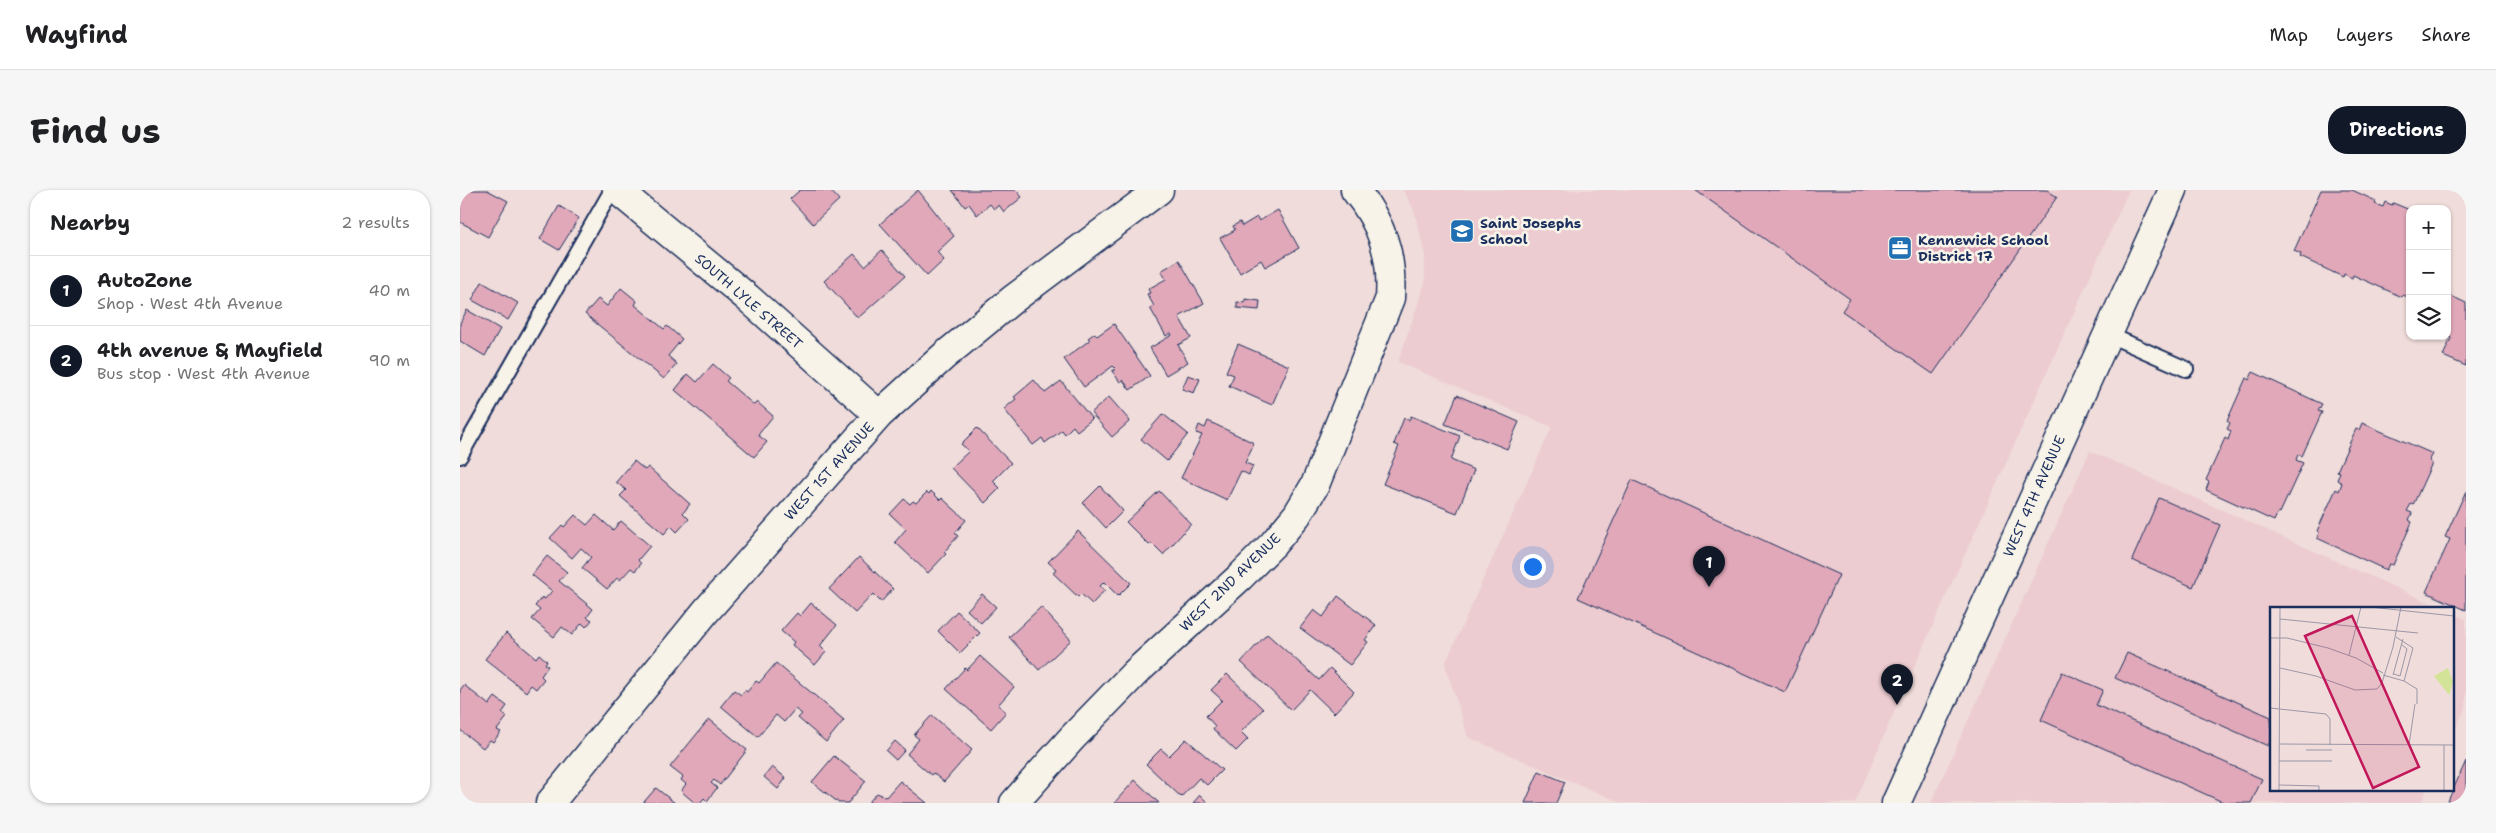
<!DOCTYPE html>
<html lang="en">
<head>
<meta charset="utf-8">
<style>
	body { margin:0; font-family:"Shantell Sans",sans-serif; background:#f6f6f6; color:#202124 }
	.controls { position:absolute; right:15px; top:15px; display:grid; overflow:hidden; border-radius:10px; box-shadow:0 1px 4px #0004 }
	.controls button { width:45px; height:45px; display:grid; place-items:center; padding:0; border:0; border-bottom:1px solid #e0e0e0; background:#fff; color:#202124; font:25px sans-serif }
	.you { position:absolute; left:1072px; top:376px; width:18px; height:18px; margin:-12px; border:4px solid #fff; border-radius:50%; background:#1a73e8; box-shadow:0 0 0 8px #1a73e833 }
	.badge { display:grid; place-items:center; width:32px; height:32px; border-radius:50%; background:#111827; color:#fff; font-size:16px; font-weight:700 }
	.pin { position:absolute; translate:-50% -41px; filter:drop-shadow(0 1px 2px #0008) }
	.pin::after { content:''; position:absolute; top:26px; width:18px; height:15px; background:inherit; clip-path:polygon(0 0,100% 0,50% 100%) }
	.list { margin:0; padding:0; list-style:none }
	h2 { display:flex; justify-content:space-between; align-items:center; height:65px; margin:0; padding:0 20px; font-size:21px }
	h2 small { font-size:16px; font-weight:400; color:#757577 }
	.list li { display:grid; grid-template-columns:32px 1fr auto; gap:15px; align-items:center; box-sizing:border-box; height:70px; padding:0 20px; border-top:1px solid #e0e0e0 }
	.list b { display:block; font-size:19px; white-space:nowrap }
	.list p { margin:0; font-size:16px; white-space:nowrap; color:#757577 }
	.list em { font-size:16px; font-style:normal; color:#757577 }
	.icon { flex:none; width:28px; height:28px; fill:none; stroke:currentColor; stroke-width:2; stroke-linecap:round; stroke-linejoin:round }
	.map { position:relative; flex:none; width:2006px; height:613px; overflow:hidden; border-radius:20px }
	header { display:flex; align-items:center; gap:30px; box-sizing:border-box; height:70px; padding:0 25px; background:#fff; border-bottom:1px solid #e0e0e0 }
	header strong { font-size:24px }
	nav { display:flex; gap:28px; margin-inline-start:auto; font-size:18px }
	.intro { display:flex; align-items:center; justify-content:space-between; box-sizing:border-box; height:120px; padding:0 30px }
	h1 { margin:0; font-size:35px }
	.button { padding:12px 22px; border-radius:20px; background:#111827; color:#fff; font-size:18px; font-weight:700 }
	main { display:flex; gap:30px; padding:0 30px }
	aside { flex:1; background:#fff; border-radius:20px; box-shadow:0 1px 4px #0004 }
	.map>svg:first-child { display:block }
	.built { fill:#ecccd0 }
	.building { fill:#e1a8b9; stroke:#1b2f5e }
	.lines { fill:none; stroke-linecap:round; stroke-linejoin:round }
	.service-casing { stroke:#1b2f5e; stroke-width:18 }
	.minor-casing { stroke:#1b2f5e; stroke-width:31 }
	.secondary-casing { stroke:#1b2f5e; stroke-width:31 }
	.service { stroke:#f7f3e8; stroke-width:14 }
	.minor { stroke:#f7f3e8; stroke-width:28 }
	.secondary { stroke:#f7f3e8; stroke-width:28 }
	.labels { text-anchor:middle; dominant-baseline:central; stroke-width:5; stroke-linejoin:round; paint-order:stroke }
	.poi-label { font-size:14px; font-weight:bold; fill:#1b2f5e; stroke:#f7f3e8; text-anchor:start }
	.street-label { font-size:14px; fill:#1b2f5e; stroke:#f7f3e8 }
	.inset-road { fill:none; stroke:#9b97a8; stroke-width:1 }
	.view { fill:#c2185b; fill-opacity:0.15; stroke:#c2185b; stroke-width:2.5 }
	.inset-edge { fill:none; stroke:#1b2f5e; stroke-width:2.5 }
</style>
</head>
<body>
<header>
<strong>Wayfind</strong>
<nav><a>Map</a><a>Layers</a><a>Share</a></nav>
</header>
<div class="intro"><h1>Find us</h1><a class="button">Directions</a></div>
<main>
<aside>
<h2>Nearby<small>2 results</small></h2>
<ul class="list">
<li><span class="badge">1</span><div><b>AutoZone</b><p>Shop · West 4th Avenue</p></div><em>40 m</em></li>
<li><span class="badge">2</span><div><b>4th avenue &amp; Mayfield</b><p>Bus stop · West 4th Avenue</p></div><em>90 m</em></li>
</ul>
</aside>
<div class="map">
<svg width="2006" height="613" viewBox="0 0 2006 613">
	<rect width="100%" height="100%" fill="#f0dcda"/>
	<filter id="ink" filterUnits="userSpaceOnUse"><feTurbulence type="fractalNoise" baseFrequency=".02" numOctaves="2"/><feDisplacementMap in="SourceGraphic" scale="10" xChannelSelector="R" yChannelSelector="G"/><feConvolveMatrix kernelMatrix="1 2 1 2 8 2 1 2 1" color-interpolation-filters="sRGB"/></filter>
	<g filter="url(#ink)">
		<path class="built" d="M943,0h726l-232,515 -42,98h-233l-154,-66 -23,-73 107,-237 -154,-65 27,-79v-28l-11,-45z
			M1630,261l351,157h-170v181h156l-6,14h-490z
			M1992,423l14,6v88l-14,29z"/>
		<path class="building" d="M0,0h27l21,11 -20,36 -28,-15z
			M340,0h30l9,10 -26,24 -23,-25z
			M458,0l36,46 -17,16 7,8 -17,16 -47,-52z
			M492,0h64l6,7 -18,15 -5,-7 -5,4 -4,-5 -13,11 -8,-11 -4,3z
			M1235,0h352l10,7 -124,177 -91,-63 8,-12z
			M1861,0h31l24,11 -1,3 8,3 2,-5 7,3 1,-2 17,7v88l-7,-3 -1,2 -49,-22 -1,3 -8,-4 -1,3 -43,-20 1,-3 -7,-3z
			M99,16l20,12 -20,32 -19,-11z
			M818,20l21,38 -34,19 -4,-7 -21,13 -20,-35 15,-8 -2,-4 7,-4 2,4 15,-9 2,4z
			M422,60l23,26 -47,42 -34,-37 30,-27 11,12z
			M719,70l25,43 -25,14 12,21 -13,7 10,17 -22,13 -16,-27 22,-13 -1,-2 -5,3 -16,-28 4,-2 -7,-12 3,-1 -2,-4 18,-10 -5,-8z
			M22,92l36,21 -10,17 -36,-20z
			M161,98l16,13 -2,4 29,24 3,-3 15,13 -14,17 9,8 -13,15 -79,-65 13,-15 9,7z
			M1987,104l19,9v63l-23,-10 8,-18 -4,-2z
			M785,109l15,2 -1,9 -22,-2v-6l8,1z
			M7,120l33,19 -15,27 -25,-15v-18z
			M654,134l36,52 -20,14 -7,-10 -3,2 -8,-11 4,-2 -3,-3 -29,21 -20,-28 26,-19 -2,-2 7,-5 2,3z
			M778,154l51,22 -17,39 -43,-19 5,-11 -8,-3z
			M253,174l16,14 -3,3 28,24 3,-3 16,14 -15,19 9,7 -13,15 -79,-67 13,-16 9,8z
			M1793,182l69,32 -4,7 4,1 -20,44 -4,-2 -2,6 7,3 -23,50 -2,-1 -4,9 -68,-31 3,-8 -3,-2 19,-42 3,2 3,-9 -4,-2 3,-6 -3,-2 19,-43 3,2z
			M728,185l12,4 -6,14 -12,-4z
			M574,190l11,13 16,-12 31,38 -15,12 -4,-5 -8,8 -3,-4 -17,13 -3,-5 -9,7 -29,-36 12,-10 -2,-2z
			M997,205l62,27 -12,27 -62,-25z
			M649,207l21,24 -18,16 -21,-24z
			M703,224l25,20 -21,27 -26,-22z
			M951,226l49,20 -9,24 23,10 -17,43 -74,-29 16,-38 -5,-2 10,-26 5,2z
			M748,231l46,22 -9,20 8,3 -4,9 -8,-4 -14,29 -46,-22 21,-43 -6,-2 3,-8 6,3z
			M1902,233l71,31 -4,7 3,2 -19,42 -2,-1 -4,7 5,2 -3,7 3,2 -19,43 -4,-1 -3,6 -69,-32 2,-6 -2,-1 19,-42 3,2 3,-8 -5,-3 3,-8 -3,-1 19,-42 3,1z
			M517,238l34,35 -18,18 7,7 -15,15 -34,-35 18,-17 -8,-7z
			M174,271l11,9 3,-3 42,37 -7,9 6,6 -12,13 -6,-6 -7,8 -44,-38 6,-6 -10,-8z
			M1172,290l207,95 -54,117 -207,-94z
			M640,296l23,25 -17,17 -23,-25z
			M471,301l9,9 2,-2 24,22 -11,13 3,3 -14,16 2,2 -18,19 -33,-31 11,-13 -16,-15 14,-15 6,5 3,-3 3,2 11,-11 2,2z
			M699,301l32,33 -28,31 -12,-12 -2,2 -23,-23z
			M2006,301v119l-40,-18 24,-53 -5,-2z
			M1699,308l61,27 -27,62 -61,-27z
			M115,325l12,10 9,-10 17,15 8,-9 29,25 -12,14 3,4 -6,7 -4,-3 -11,12 -3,-2 -10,11 -25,-21 9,-11 -10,-9 -9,10 -22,-20 12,-13 2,2z
			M618,341l53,52 -13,13 -14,-14 -4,4 5,4 -13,14 -11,-10 -3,3 -25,-24 3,-4 -8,-7z
			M87,366l20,16 -8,9 34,28 -6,8 5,3 -6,7 -4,-4 -10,12 -10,-8 -8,10 -22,-18 8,-9 -5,-4 7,-9 3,2 7,-8 -20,-16z
			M399,367l34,32 -12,13 -8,-8 -18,19 -26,-24z
			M522,404l14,13 -15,16 -14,-13z
			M878,406l38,29 -11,15 3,2 -18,23 -50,-37 14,-18 9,7z
			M351,413l26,22 -17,21 6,6 -11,13 -23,-20 2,-3 -13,-11 16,-18 3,3z
			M581,417l30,33 -32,30 -30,-33z
			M497,421l23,22 -20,20 -22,-22z
			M46,443l30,25 3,-4 8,7 -2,3 3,2 -7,10 3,3 -8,10 -5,-4 -5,7 -41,-33z
			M807,444l52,46 11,-12 24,24 -20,21 -24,-23 -19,20 -50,-48z
			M1667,463l144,64v21l-3,8 -153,-68z
			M520,466l34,31 -16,18 8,7 -15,17 -45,-40 19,-21 2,2z
			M316,473l68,57 -18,22 -28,-24 4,-4 -7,-5 -11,13 -8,-7 -18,22 -37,-31 13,-16 7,5 4,-5 2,2 9,-11 3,2z
			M1602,482l41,18 -7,15 166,74 -11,24h-26l-184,-83z
			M767,484l36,35 -22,23 7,7 -12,12 -23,-22 2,-3 -9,-10 16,-16 -11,-10z
			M4,495l25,20 6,-8 12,9 -5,7 5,4 -10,13 4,2 -8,10 -3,-2 -7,8 -23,-18v-40z
			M472,525l40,35 -28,32 -11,-9 -2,2 -24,-21 12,-15 -5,-4z
			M249,529l38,31 -27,35 -6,-5 -3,3 6,5 -10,13 -3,-3 -4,5h-5l-14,-12 5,-7 -5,-4 2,-3 -13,-10z
			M726,549l36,31 -15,15 -8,-7 -18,19 -35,-33 15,-15 8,7z
			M435,551l10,9 -9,10 -10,-9z
			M374,566l32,25 -18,22h-9l-27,-21z
			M2006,571v42h-19z
			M312,577l14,11 -8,11 -14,-12z
			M1079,581l26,11 -9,21h-31z
			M675,590l24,23h-45z
			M440,591l27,22h-59l9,-10 9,4z
			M196,598l19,15h-32z
			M740,605l8,8h-15z"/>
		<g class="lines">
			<defs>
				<path id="service" d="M1647,144l79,35
					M0,266l152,-266"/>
				<path id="minor" d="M157,0l131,108 131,117
					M90,613l156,-192 173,-196 65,-59 68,-56 147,-110
					M554,613l58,-65 63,-65 105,-96 33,-33 24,-29 18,-30 75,-187c3,-42 -8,-75 -35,-108"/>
				<path id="secondary" d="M1436,613l277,-613"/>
			</defs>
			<use href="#service" class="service-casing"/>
			<use href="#minor" class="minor-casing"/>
			<use href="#secondary" class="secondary-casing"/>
			<use href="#service" class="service"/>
			<use href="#minor" class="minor"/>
			<use href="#secondary" class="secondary"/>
		</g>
	</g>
	<defs>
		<symbol id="school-square" viewBox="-11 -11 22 22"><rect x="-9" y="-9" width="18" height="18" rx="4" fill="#1f6fb2" stroke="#f7f3e8"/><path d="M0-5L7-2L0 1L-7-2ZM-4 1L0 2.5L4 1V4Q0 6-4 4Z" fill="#fff"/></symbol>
		<symbol id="office-square" viewBox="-11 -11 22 22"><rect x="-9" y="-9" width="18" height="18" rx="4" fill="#1f6fb2" stroke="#f7f3e8"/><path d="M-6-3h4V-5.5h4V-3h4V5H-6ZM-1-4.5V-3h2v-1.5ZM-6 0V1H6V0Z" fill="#fff"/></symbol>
	</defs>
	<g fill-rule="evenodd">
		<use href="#school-square" x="988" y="27" width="28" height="28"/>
		<use href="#office-square" x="1426" y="44" width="28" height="28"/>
	</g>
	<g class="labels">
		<g class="poi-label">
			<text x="1020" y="33">Saint Josephs<tspan x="1020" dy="16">School</tspan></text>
			<text x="1458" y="50">Kennewick School<tspan x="1458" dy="16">District 17</tspan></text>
		</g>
		<g class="street-label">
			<text transform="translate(289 111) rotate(41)">SOUTH LYLE STREET</text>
			<text transform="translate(369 281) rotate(-48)">WEST 1ST AVENUE</text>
			<text transform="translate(1574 306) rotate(-66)">WEST 4TH AVENUE</text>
			<text transform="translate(770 392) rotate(-44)">WEST 2ND AVENUE</text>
		</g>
	</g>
	<g transform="translate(1810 417)">
		<rect width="184" height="184" fill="#f0dcda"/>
		<path d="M178,61l5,14 -4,13 -15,-19z" fill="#d3e397"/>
		<path class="inset-road" d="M100,0l84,9M10,12l138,14M0,31h17l41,10 28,10 27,15M79,48l12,-48M10,61l36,8 39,14 22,-1 5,-6 11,-36 8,-40M124,67l6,2 7,-27 -6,-5M113,68l21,6 9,-33 -17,-11M123,68l10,-36M134,74l13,8v15M0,101l56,6 4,5v26M9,137l175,1M139,138l6,-41M174,138v46M36,143h26M9,154h53M9,178l40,1v5M9,184l1,-184"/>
		<path class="view" d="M82,9l67,151 -46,21 -68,-152z"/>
		<rect width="184" height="184" class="inset-edge"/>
	</g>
</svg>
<div class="controls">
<button>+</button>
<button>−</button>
<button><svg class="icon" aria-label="layers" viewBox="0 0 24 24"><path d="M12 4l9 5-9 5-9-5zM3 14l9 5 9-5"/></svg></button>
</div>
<div class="you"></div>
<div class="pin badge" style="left:1249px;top:397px">1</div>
<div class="pin badge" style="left:1437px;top:515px">2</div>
</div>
</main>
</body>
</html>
